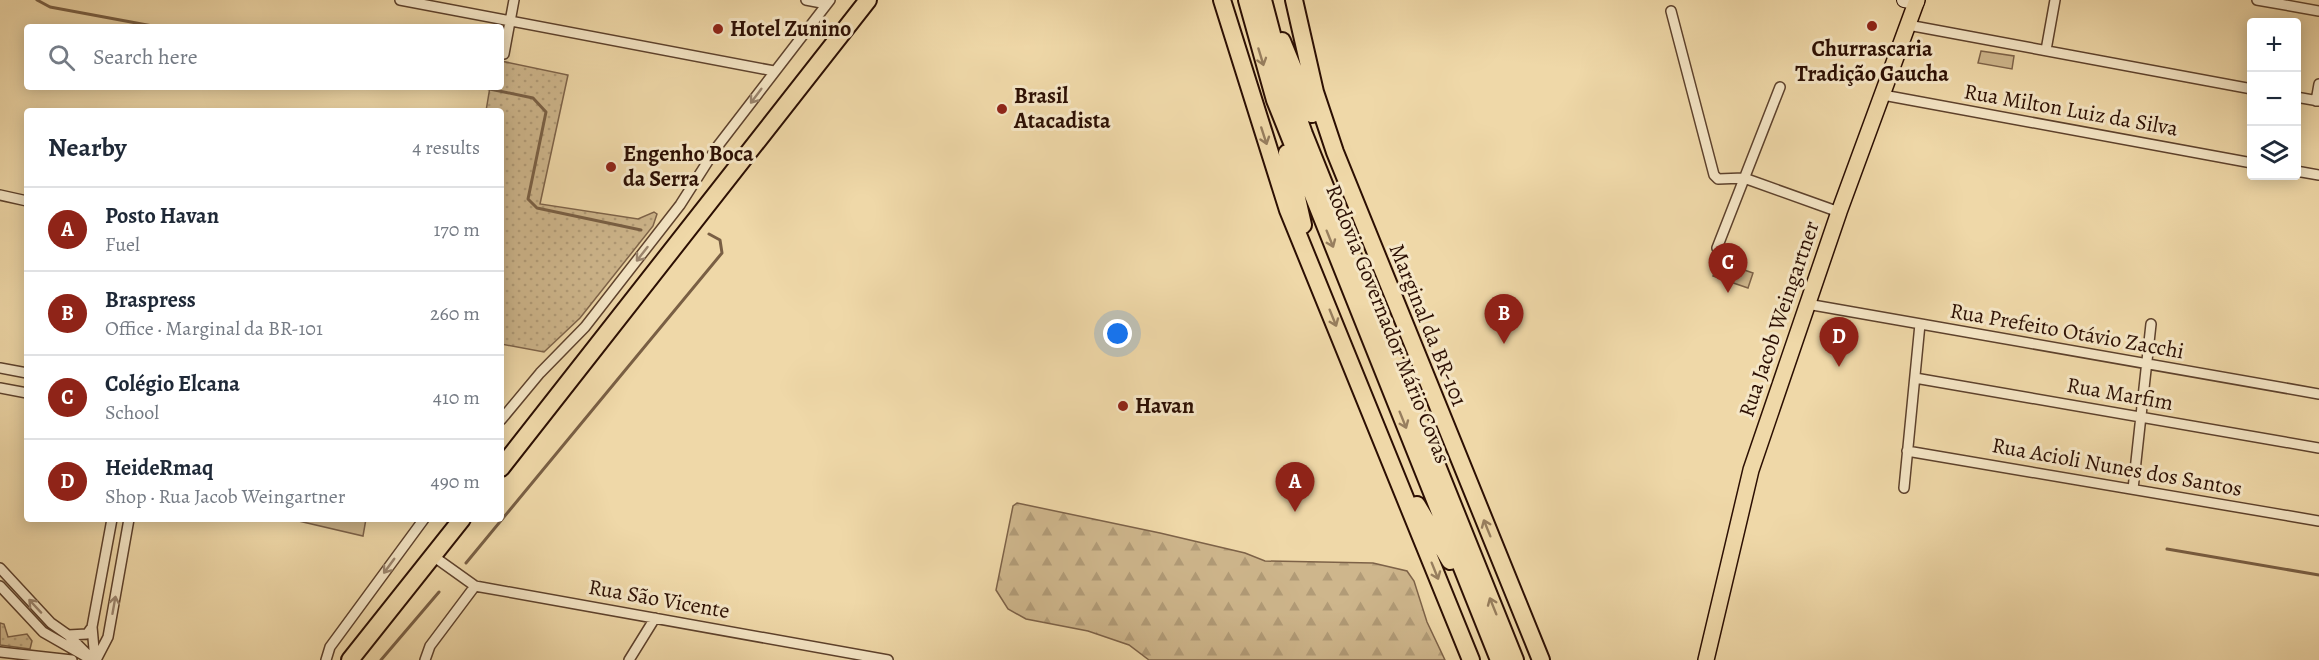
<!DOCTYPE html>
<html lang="en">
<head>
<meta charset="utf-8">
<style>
	body { margin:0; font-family:Alegreya,serif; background:#f2f2f3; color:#1f2937 }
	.controls { position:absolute; right:18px; top:18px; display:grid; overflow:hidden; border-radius:6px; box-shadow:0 3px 15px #0003 }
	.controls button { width:54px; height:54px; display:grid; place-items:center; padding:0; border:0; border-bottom:2px solid #e0e1e3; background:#fff; color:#1f2937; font:30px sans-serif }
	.you { position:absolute; left:1118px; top:334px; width:21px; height:21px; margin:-15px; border:4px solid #fff; border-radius:50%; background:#1a73e8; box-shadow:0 0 0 9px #1a73e833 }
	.badge { display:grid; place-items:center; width:39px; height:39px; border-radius:50%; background:#8f2418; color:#fff; font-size:20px; font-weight:700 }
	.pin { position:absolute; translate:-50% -50px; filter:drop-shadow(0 2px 3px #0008) }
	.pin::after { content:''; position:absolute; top:32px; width:21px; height:18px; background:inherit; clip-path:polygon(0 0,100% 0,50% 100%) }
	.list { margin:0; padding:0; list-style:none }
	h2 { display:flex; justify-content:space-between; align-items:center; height:78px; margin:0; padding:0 24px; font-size:26px }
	h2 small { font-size:20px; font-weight:400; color:#747a83 }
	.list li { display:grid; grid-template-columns:39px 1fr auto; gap:18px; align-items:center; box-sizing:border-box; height:84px; padding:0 24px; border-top:2px solid #e0e1e3 }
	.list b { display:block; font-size:22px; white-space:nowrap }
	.list p { margin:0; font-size:20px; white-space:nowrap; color:#747a83 }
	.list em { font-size:20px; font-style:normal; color:#747a83 }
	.icon { flex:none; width:33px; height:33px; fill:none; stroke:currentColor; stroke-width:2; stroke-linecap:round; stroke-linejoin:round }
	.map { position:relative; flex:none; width:2319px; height:660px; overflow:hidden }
	.search { position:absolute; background:#fff; box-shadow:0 3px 15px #0003; left:24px; top:24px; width:480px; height:66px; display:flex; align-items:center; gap:15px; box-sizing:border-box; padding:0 21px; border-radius:6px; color:#747a83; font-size:22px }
	.panel { position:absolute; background:#fff; box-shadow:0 3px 15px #0003; left:24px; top:108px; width:480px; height:414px; border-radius:6px }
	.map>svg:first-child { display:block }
	.grass { fill:url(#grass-dots); stroke:#7d6248; stroke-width:1.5 }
	.forest { fill:url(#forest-firs); stroke:#7d6248; stroke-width:1.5 }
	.garden { fill:#ceb68c; stroke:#7d6248; stroke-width:1.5 }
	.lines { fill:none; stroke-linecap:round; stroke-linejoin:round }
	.stream { stroke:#795f44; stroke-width:3 }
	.street-casing { stroke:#5d412c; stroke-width:12 }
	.secondary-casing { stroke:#2c0f03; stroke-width:16 }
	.primary-casing { stroke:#2c0f03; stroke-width:18 }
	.highway-casing { stroke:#2c0f03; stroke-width:20 }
	.street { stroke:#f5e6c6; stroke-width:9 }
	.secondary { stroke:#f5e6c6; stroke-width:14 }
	.primary { stroke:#efd8a8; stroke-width:15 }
	.highway { stroke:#efd8a8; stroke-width:16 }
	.oneway { stroke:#977e5e }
	.oneway2 { stroke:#9b856e }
	.poi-dot { fill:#8f2418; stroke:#f5e6c6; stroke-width:2 }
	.labels { text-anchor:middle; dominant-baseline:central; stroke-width:6; stroke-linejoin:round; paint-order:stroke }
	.poi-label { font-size:22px; font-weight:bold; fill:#2c0f03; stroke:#f5e6c6; text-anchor:start }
	.street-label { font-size:22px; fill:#2c0f03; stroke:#f5e6c6 }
</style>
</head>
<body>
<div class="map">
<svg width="2319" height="660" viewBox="0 0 2319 660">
	<defs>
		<pattern id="grass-dots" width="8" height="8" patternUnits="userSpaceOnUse" patternTransform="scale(1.5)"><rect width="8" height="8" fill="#ceb68c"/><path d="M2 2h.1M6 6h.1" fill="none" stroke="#b19b77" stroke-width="1.8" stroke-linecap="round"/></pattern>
		<pattern id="forest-firs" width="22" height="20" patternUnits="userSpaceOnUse" patternTransform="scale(1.5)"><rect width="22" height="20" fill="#ceb68c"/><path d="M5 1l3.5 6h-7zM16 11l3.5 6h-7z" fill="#b19b77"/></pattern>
	</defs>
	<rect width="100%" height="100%" fill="#efd8a8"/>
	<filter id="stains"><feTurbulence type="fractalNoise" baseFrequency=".00333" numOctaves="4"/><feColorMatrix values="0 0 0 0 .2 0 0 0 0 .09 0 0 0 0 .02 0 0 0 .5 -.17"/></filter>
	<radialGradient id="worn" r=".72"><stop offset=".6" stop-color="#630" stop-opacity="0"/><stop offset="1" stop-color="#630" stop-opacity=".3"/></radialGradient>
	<path class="grass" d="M501,61l67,14 -28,129 98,15 16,-7 3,2 -4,12 -73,92 -36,34 -43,-8v-233h-15l4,-24h11z
		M0,623l4,1 4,13 19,-3 5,7 -2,8 -30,-4z"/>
	<path class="forest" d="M1017,503l143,30 85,20 20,8 108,2 34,8 7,10 13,41 18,38h-296l-20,-15 -41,-14 -62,-12 -18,-10 -12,-19 17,-84z"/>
	<path class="garden" d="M1981,51l33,5 -2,13 -34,-6z
		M1718,261l35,12 -5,15 -35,-12z
		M290,519h76l-3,17z"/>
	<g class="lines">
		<path class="stream" d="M37,0l13,7 108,20
			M480,87l53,11 13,14 -18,87 9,9 104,22
			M2167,549l152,26
			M466,563l256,-310 -2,-13 -11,-6
			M381,660l58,-68"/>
		<defs>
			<path id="street" d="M400,0l374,71
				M806,0l21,4
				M2257,0l62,11
				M1671,11l43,164 4,4 26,-1 95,34
				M1908,25l344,64
				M2046,50l9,-50
				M504,54l10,-54
				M1883,95l369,68
				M2296,97l23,4
				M2316,101l3,-17
				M2296,171l23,4
				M0,195l27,6
				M1717,248l63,-161
				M1807,304l512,90
				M0,368l27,5
				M1915,378l404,70
				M0,388l27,5
				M501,420l39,-47 45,-46 95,-122 37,-58 113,-147
				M1907,451l412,70
				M1904,488l16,-164
				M2133,489l18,-165
				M433,556l42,30 413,74
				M0,568l51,55 17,12 25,25
				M0,586l43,46 42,24
				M68,635l19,-1 5,-7
				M0,652l72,8
				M95,660l-3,-33 20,-108
				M96,660l12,-23 21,-118
				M326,660l4,-13 94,-128
				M425,660l5,-14 45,-60
				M629,660l26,-42"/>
			<path id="secondary" d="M1904,0l13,2"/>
			<path id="primary" d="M1706,660l45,-190 88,-258 78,-212"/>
			<path id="highway" d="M1222,0l66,210 183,450
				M1247,0l28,100 224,560
				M1263,0l19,72 22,62 211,526
				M1294,0l21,92 20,60 206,508
				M1282,41l30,73
				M1287,153l16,72
				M501,468l367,-468
				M1417,505l33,56
				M350,660l112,-141"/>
		</defs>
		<use href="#street" class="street-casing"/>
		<use href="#secondary" class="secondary-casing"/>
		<use href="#primary" class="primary-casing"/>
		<use href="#highway" class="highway-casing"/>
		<use href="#street" class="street"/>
		<use href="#secondary" class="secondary"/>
		<use href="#primary" class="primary"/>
		<use href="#highway" class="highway"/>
	</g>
	<defs><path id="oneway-shaft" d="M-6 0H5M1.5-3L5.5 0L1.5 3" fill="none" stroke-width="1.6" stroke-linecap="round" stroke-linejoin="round" transform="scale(1.5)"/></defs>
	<g class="oneway">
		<use href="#oneway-shaft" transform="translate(1261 57) rotate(73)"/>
		<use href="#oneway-shaft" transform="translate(1264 136) rotate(72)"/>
		<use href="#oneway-shaft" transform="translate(1330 239) rotate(68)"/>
		<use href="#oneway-shaft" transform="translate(1333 318) rotate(68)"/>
		<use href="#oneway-shaft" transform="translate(1403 420) rotate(68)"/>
		<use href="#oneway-shaft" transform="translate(1487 528) rotate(-112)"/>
		<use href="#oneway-shaft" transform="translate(1435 571) rotate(68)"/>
		<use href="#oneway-shaft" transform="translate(1493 606) rotate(-112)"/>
	</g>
	<g class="oneway2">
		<use href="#oneway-shaft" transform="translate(756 96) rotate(127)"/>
		<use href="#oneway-shaft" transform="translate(642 254) rotate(128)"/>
		<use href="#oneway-shaft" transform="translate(389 566) rotate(126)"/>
		<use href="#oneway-shaft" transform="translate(114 605) rotate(-80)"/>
		<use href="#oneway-shaft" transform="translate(35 606) rotate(-133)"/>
	</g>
	<g class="poi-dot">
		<circle cx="1872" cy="26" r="6"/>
		<circle cx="718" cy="29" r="6"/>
		<circle cx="1002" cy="109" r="6"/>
		<circle cx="611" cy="167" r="6"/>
		<circle cx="1123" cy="406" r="6"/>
	</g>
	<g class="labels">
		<g class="poi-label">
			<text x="730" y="29">Hotel Zunino</text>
			<text x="1872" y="49" text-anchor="middle">Churrascaria<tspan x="1872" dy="25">Tradição Gaucha</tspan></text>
			<text x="1014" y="96">Brasil<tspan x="1014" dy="25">Atacadista</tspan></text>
			<text x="623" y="154">Engenho Boca<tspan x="623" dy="25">da Serra</tspan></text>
			<text x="1135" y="406">Havan</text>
		</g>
		<g class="street-label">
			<text transform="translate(2071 110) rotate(10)">Rua Milton Luiz da Silva</text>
			<text transform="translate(1779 319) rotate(-71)">Rua Jacob Weingartner</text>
			<text transform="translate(1388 324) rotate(68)">Rodovia Governador Mário Covas</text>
			<text transform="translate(1428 325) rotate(68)">Marginal da BR-101</text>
			<text transform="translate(2067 331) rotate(10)">Rua Prefeito Otávio Zacchi</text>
			<text transform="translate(2120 394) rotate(10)">Rua Marfim</text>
			<text transform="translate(2117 467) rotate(10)">Rua Acioli Nunes dos Santos</text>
			<text transform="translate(659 599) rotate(10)">Rua São Vicente</text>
		</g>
	</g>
	<rect width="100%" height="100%" filter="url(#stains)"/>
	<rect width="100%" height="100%" fill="url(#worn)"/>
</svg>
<div class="controls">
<button>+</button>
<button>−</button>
<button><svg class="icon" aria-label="layers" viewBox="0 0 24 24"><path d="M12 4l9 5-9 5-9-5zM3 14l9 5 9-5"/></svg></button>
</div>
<div class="you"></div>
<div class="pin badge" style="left:1295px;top:512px">A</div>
<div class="pin badge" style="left:1504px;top:344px">B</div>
<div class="pin badge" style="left:1728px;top:293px">C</div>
<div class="pin badge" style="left:1839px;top:367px">D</div>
<div class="search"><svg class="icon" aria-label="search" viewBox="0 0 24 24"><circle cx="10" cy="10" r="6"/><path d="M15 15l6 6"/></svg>Search here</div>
<section class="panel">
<h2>Nearby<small>4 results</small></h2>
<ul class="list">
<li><span class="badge">A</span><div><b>Posto Havan</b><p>Fuel</p></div><em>170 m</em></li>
<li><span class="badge">B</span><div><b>Braspress</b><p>Office · Marginal da BR-101</p></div><em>260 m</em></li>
<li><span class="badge">C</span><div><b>Colégio Elcana</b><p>School</p></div><em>410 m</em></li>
<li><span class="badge">D</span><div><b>HeideRmaq</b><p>Shop · Rua Jacob Weingartner</p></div><em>490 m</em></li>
</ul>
</section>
</div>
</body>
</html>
